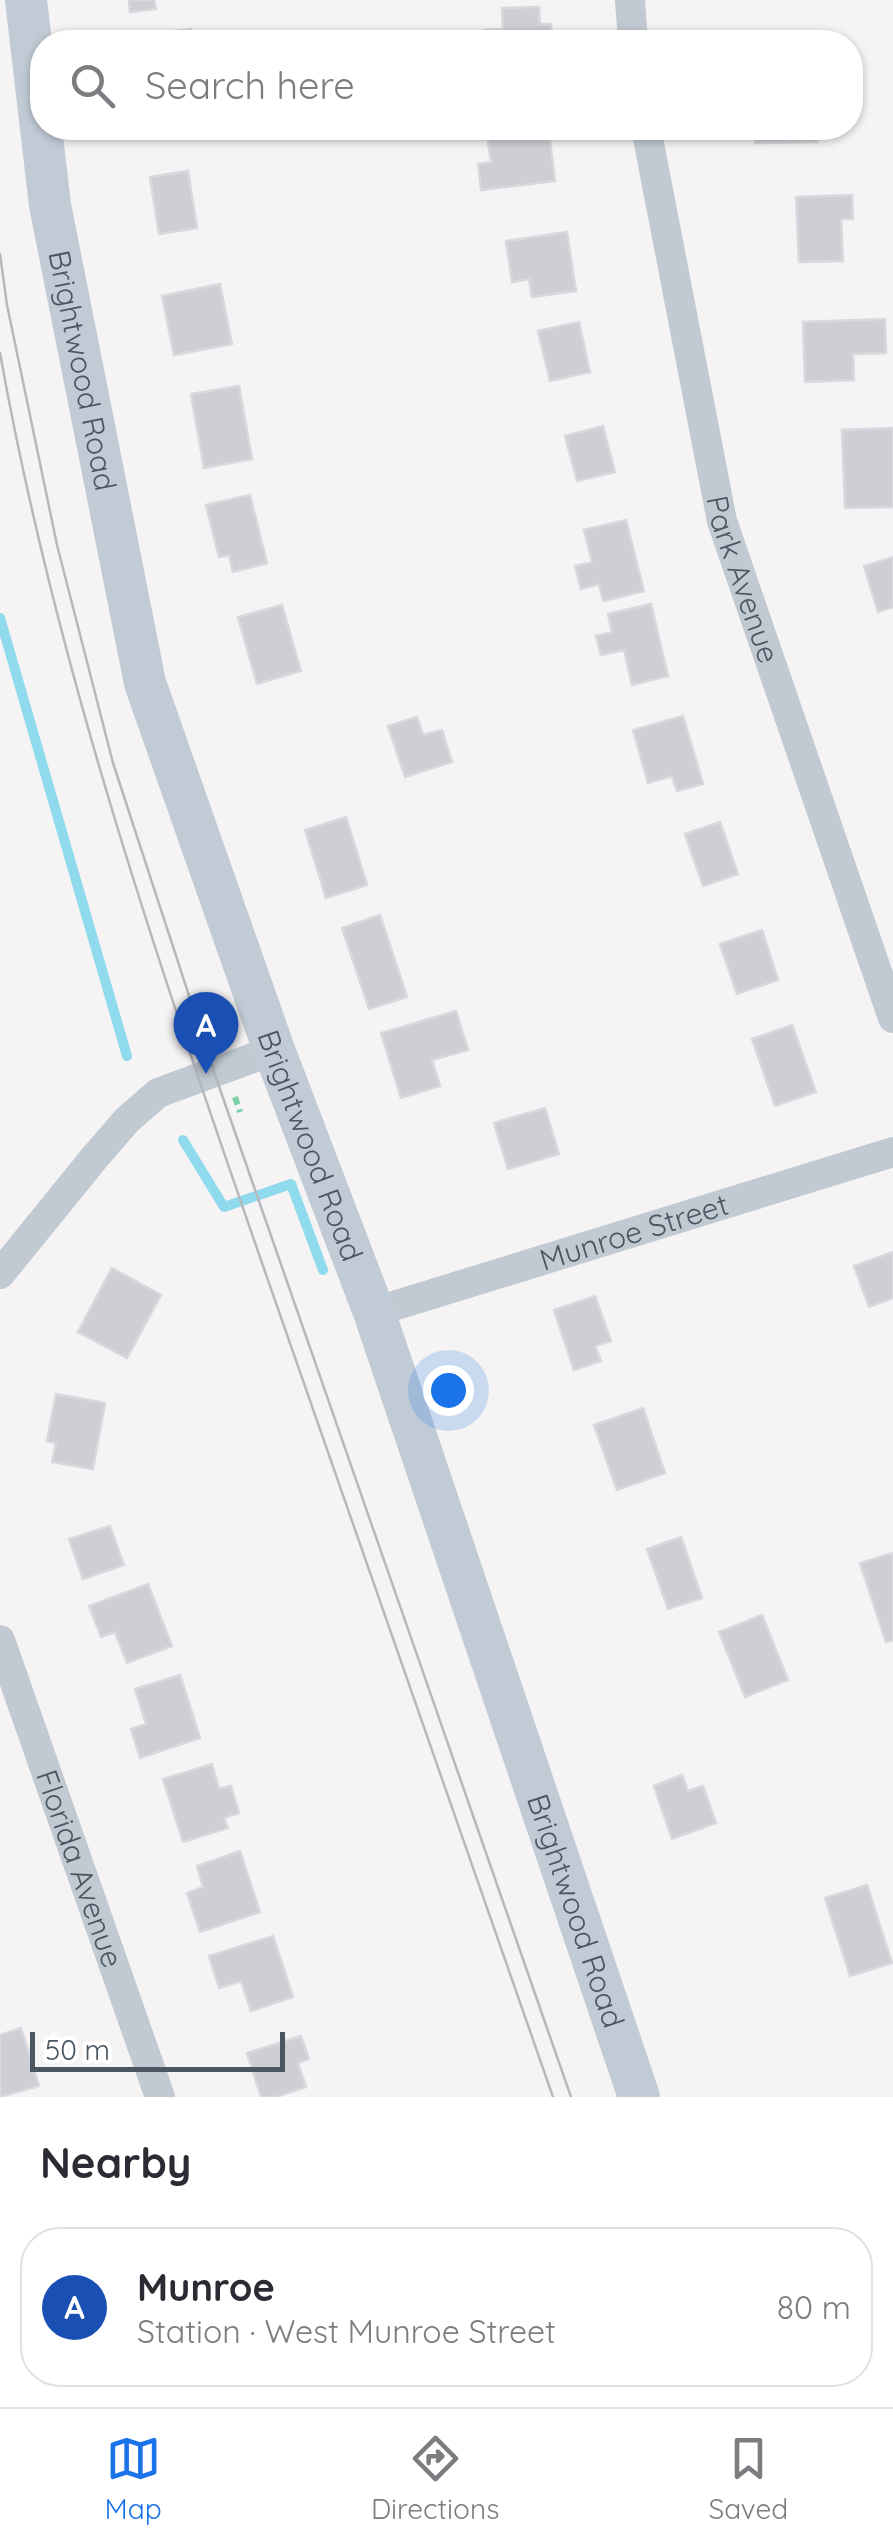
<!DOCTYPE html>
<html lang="en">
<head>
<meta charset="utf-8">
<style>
	body { margin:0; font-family:Quicksand,sans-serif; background:#f7f7f7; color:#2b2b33 }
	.scale { position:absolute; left:30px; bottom:25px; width:255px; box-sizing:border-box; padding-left:10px; border:5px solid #4a5661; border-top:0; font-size:28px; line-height:35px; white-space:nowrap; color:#4a5661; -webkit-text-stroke:8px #fff; paint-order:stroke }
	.you { position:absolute; left:448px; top:1390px; width:35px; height:35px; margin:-25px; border:8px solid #fff; border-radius:50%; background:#1a73e8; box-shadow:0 0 0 15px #1a73e833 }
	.badge { display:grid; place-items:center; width:65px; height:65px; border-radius:50%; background:#1a73e8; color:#fff; font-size:32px; font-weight:700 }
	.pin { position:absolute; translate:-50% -82px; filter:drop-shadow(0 2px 5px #0008) }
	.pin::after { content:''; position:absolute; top:52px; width:35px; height:30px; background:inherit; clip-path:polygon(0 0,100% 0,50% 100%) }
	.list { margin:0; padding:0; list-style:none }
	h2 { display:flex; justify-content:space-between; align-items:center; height:130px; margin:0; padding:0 40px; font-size:42px }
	h2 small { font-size:32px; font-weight:400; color:#7c7c81 }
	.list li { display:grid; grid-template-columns:65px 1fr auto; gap:30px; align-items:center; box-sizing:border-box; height:160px; margin:0 20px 20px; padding:0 20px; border:2px solid #e1e1e2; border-radius:40px }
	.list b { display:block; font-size:38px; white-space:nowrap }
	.list p { margin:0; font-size:32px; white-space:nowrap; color:#7c7c81 }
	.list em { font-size:32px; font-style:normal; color:#7c7c81 }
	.icon { flex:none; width:55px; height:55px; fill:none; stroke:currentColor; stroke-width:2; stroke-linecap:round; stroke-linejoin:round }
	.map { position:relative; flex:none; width:893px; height:2097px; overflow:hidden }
	.search { position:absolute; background:#fff; box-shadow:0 2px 8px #0004; left:30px; right:30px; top:30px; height:110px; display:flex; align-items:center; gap:25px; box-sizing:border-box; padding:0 35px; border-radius:40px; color:#7c7c81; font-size:38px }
	.sheet { height:310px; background:#fff }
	nav { display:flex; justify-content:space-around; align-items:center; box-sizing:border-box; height:140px; border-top:2px solid #e1e1e2; background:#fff; font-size:28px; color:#7c7c81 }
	nav a { display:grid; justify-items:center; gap:5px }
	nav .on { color:#1a73e8 }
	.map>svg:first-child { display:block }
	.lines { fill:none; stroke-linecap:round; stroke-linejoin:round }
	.stream { stroke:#90daee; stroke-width:10 }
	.building { fill:#cdcfd5; stroke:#d7d9de; stroke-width:2.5 }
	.path { stroke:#7ad0a6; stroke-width:6; stroke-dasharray:8 5; stroke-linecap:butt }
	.street { stroke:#c1cad2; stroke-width:30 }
	.secondary { stroke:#c1cbd6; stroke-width:42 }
	.tram { stroke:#b5b8bd; stroke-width:2.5 }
	.labels { text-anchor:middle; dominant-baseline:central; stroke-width:9; stroke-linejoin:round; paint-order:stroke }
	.street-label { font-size:30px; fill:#4a5661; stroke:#fff }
</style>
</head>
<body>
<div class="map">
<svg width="893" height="2097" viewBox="0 0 893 2097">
	<rect width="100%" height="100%" fill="#f5f3f3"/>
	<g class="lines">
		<path class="stream" d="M0,618l127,438
			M183,1140l41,67 67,-23 32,86"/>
	</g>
	<path class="building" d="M129,0h25l2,9 -26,3z
		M539,7l1,17h11l1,18h-68v-12l19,-1 -1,-21z
		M191,29l1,13h-41l-1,-8z
		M486,128h50l1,7 12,-2 6,48 -74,9 -3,-26 13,-2z
		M755,128h62v14l-62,1z
		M188,171l9,57 -38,6 -9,-57z
		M852,195l1,24h-12l2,42 -44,1 -3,-65z
		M567,232l9,59 -44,6 -3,-18 -17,3 -6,-41z
		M220,284l12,60 -58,11 -12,-59z
		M885,319l1,34 -33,1 1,26 -49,2 -2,-60z
		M579,322l11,50 -40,9 -12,-50z
		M239,386l13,73 -48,9 -13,-74z
		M603,426l12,46 -38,9 -12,-45z
		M893,428v79l-48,1 -3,-78z
		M250,495l17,68 -34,9 -4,-17 -10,2 -13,-52z
		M626,520l18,71 -41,10 -4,-17 -18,5 -6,-23 17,-4 -8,-32z
		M893,557v50l-15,5 -14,-46z
		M651,604l17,72 -36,9 -8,-35 -23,5 -5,-19 16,-4 -4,-18z
		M282,605l19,66 -44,13 -19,-67z
		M683,716l20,68 -26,7 -5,-15 -24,7 -15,-53z
		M417,717l6,18 19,-5 10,32 -47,15 -17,-51z
		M346,817l21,68 -41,13 -21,-68z
		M720,822l18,52 -35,12 -18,-52z
		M380,915l27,82 -38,12 -27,-81z
		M762,930l16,50 -41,14 -17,-50z
		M456,1011l12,39 -36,10 8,26 -39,12 -20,-65z
		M792,1025l24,67 -41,14 -23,-67z
		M545,1108l14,46 -51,15 -14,-46z
		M893,1252v46l-24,9 -15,-41z
		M112,1268l49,27 -34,63 -49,-26z
		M595,1296l16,45 -16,5 6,15 -27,9 -20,-60z
		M56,1394l49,9 -12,66 -41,-7 4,-19 -9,-2z
		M643,1408l22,65 -48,17 -23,-65z
		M110,1526l14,39 -41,14 -14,-40z
		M681,1537l21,61 -34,11 -21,-60z
		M893,1553v87l-7,2 -26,-79z
		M148,1584l24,62 -45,17 -12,-31 -14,5 -12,-31z
		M762,1615l26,65 -43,17 -26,-65z
		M180,1675l20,63 -60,20 -9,-29 15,-5 -11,-35z
		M212,1764l7,25 12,-3 8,27 -15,5 4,10 -45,14 -20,-63z
		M682,1775l6,16 15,-5 13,37 -44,16 -18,-53z
		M240,1851l20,61 -60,20 -13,-39 16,-6 -6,-21z
		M867,1885l25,78 -42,13 -25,-78z
		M273,1936l20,61 -42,14 -10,-30 -22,7 -10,-32z
		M21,2028l18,58 -39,11v-62z
		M301,2036l8,23 -11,4 8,24 -30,10h-15l-14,-44z"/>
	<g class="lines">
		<path class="path" d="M235,1097l5,15"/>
		<g class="street">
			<path d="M630,0l3,42"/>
			<path id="s1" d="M646,128l76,393 171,497"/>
			<path d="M0,1274l95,-117 32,-37 31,-27 116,-43"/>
			<path id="s2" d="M374,1312l519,-160"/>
			<path id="s3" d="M0,1640l160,457"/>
		</g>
		<path class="secondary" id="s4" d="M26,0l24,205 95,478 129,367 100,262 265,785"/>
		<path class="tram" d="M0,254l7,51 50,240 56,218 101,309 357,1025
			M0,353c56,314 158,609 262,910 96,278 193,556 291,834"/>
	</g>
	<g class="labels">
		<g class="street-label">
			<text stroke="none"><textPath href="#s4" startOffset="375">Brightwood Road</textPath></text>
			<text stroke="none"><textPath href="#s1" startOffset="462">Park Avenue</textPath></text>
			<text stroke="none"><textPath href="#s4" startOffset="1185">Brightwood Road</textPath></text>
			<text stroke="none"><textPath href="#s2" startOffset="272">Munroe Street</textPath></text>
			<text stroke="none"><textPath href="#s3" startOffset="242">Florida Avenue</textPath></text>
			<text stroke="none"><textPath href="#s4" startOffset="1995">Brightwood Road</textPath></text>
		</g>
	</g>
</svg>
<div class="scale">50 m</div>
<div class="you"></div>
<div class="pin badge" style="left:206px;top:1074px;background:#1a4fb4">A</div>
<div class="search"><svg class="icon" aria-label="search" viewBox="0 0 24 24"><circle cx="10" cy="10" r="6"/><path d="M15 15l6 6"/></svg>Search here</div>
</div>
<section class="sheet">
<h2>Nearby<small></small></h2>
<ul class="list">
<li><span class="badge" style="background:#1a4fb4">A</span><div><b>Munroe</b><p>Station · West Munroe Street</p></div><em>80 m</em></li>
</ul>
</section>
<nav>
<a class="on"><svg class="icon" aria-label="map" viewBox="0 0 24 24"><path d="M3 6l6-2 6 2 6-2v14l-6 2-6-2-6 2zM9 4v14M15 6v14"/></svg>Map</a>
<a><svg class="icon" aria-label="directions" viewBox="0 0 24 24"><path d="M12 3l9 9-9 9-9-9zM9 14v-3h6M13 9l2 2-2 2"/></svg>Directions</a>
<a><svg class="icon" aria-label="saved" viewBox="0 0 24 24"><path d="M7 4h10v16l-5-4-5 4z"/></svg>Saved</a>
</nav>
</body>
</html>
